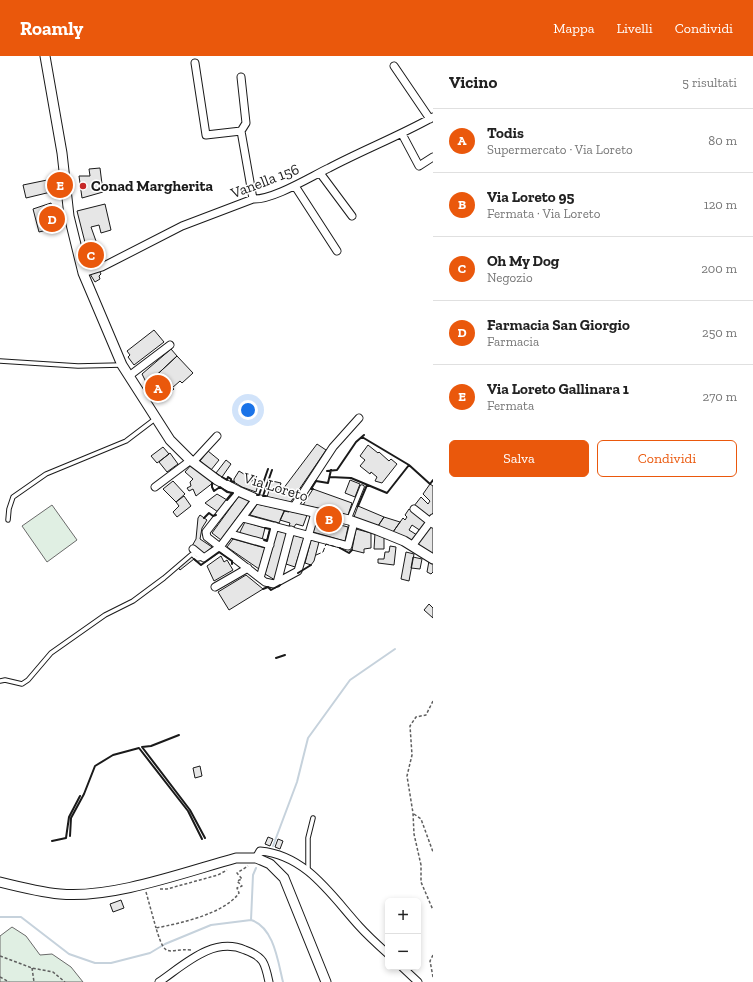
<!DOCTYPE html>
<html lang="it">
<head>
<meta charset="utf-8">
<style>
	body { margin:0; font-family:"Zilla Slab",serif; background:#f6f6f6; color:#222 }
	.controls { position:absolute; right:12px; bottom:12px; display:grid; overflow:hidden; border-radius:6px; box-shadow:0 2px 6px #0003 }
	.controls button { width:36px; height:36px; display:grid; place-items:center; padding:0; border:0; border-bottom:1px solid #e0e0e0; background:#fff; color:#222; font:20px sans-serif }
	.you { position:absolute; left:248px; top:354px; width:14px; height:14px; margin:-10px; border:3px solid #fff; border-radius:50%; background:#1a73e8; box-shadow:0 0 0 6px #1a73e833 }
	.badge { display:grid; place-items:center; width:26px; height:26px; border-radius:50%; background:#ea580c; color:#fff; font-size:13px; font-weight:700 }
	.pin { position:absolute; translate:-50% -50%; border:2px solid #fff; box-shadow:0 1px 4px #0006 }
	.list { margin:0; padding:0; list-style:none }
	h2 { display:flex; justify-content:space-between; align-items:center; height:52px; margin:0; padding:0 16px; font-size:17px }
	h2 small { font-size:13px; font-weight:400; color:#767676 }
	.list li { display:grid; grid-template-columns:26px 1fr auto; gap:12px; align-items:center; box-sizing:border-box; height:64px; padding:0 16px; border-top:1px solid #e0e0e0 }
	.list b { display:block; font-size:15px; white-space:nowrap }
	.list p { margin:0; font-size:13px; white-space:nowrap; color:#767676 }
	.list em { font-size:13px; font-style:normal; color:#767676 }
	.actions { display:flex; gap:8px; padding:12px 16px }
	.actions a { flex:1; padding:9px 0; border:1px solid #ea580c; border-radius:6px; text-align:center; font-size:14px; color:#ea580c }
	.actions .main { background:#ea580c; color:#fff }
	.map { position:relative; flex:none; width:433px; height:926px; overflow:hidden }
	header { display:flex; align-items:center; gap:24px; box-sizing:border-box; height:56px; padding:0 20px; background:#ea580c; color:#fff }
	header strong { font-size:19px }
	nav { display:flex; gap:22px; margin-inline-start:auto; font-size:14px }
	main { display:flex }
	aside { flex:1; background:#fff }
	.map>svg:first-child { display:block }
	.green { fill:#e0efe3; stroke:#6a6a6a }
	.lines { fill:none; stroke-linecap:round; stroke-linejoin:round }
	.stream { stroke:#c6d2dc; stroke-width:2 }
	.building { fill:#e6e6e6; stroke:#1a1a1a }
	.lane-casing { stroke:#1a1a1a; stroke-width:5.5 }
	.street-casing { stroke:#1a1a1a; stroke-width:9 }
	.secondary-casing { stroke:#1a1a1a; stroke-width:11 }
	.path { stroke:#5f5f5f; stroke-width:1.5; stroke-dasharray:3 2; stroke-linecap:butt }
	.lane { stroke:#fff; stroke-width:3.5 }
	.street { stroke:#fff; stroke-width:7 }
	.secondary { stroke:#fff; stroke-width:9 }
	.fence { stroke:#1a1a1a; stroke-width:1; stroke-dasharray:5 2; stroke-linecap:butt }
	.wall { stroke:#1a1a1a; stroke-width:2 }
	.poi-dot { fill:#c62828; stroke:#fff; stroke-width:1.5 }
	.labels { text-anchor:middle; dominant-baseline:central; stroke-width:3; stroke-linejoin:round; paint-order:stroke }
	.street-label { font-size:15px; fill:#1a1a1a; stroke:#fff }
	.poi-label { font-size:15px; font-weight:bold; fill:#1a1a1a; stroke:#fff; text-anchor:start }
</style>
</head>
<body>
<header>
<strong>Roamly</strong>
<nav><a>Mappa</a><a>Livelli</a><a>Condividi</a></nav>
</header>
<main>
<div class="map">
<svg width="433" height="926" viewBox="0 0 433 926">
	<rect width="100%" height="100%" fill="#fff"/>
	<path class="green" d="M52,449l25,35 -30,22 -25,-36z
		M12,871l14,9 14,19 12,-1 19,13 12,15h-83v-46z"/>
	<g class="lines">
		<path class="stream" d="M273,790l24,-64 11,-44 42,-58 45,-31
			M0,861h21l48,37 26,9h16l39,-10 15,-9 46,-19 40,-5c23,7 27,42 32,62
			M251,864l2,-45 3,-7"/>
	</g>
	<path class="building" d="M100,112l3,24 -21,6 -3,-22h11l-1,-7z
		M52,123l3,12 -29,7 -3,-13z
		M51,147l7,27 -6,2 -1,-3 -12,3 -6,-23z
		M105,148l6,26 -10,3 -2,-8 -8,2 11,31 -12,4 -13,-51z
		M99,214l2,4 -2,2 1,3 -5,3 -5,-8z
		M154,274l10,12 -30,23 -6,-8 2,-2 -3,-4z
		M171,293l6,7 -30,28 -5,-10z
		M177,300l16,17 -11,10 -2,-2 -8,7 2,1 -12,10 -14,-16z
		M317,388l9,6 -36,53 -4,-2 -5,1 -5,-3 -9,-2 5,-16 9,2 -2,7 5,3 2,-2 -3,-2z
		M368,389l10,8 1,-1 10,9 2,-2 6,5 -15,19 -7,-2 2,-4 -6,-5 -1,2 -10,-8 5,-6 -5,-4z
		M163,391l6,7 -12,9 -6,-7z
		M208,395l11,9 -8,10 -11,-9z
		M170,397l8,11 -11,8 -8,-10z
		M226,404l5,4 -9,13 -6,-4z
		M191,409l23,17 -18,14 -3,-7 -4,2 -2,-3 4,-2 -1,-4 3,-3 -8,-7z
		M239,415l8,5 -1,2 3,2 3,1 1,-2 6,2 -3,11 -14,-5 -8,-5v-3z
		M350,424l10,4 -5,13 -10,-4z
		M173,425l12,13 -9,8 -13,-13z
		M430,428l3,2v27l-3,4 -16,-11 7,-9 7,7 2,-3 -7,-7z
		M313,433l39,14 -4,12 -45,-10z
		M217,438l10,6 -9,12 -13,-9z
		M184,440l7,10 -14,11 -4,-5 6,-6 -3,-4z
		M239,440l11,4 -29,40 -9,-7z
		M257,448l28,6 -6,13 -29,-8z
		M358,450l26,11 -6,9 -24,-9z
		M409,453l18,13 -6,9 -9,-6 -3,5 8,5 -4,6 -20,-9 10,-14 2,2 2,-3 -2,-2z
		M284,455l5,1v-1l18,4 -4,11 -7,-2 -2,3 -5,-1 1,-3 -10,-3z
		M200,459l7,5 -5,8 -2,11 12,8 -8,7 -12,-8 4,-7 2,-21z
		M384,461l16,5 -7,10 -15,-6z
		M317,463l31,8 -3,14 -32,-9z
		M245,466l20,6 -3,12 -23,-6z
		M431,469l2,1v29l-15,-11z
		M356,473l15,4v15l-7,1v4l-12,-3z
		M277,475l10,2 -12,47 -10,-6z
		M375,477l9,4v12h-10z
		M293,479l11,3 -9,29 -9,-3z
		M233,483l32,9 -6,21 -32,-22z
		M311,484l8,2 -5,19 -3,4 -6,-2z
		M390,490l6,1 -2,18 -16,-2v-4h6l1,-7h4z
		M406,496l8,2 -5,27 -8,-2z
		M191,499l3,4 -14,11 -3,-4z
		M221,500l3,6 3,-2 6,10 -19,11 -7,-15z
		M413,501l9,2 -2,10 -9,-1z
		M429,505l4,2v9l-2,2 -4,-2z
		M246,519l17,14 -34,21 -11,-18z
		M429,548l4,4v10l-9,-8z
		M200,710l2,10 -7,2 -2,-10z
		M268,781l5,2 -3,7 -5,-2z
		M278,783l5,2 -3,8 -5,-2z
		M121,844l3,8 -11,4 -3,-8z"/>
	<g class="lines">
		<defs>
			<path id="lane" d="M0,305l78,5 43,-1
				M349,463l13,-32
				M8,464l1,-11 4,-12 33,-23 80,-33 29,-22
				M0,625l5,-1 17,4 6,-4 23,-27 54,-38 28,-14 31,-23 28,-24 5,5 6,-1
				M308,815v-33l5,-20"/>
			<path id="street" d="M195,7l11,72 35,-4
				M394,10l36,53
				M241,21l5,46 -5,8 12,68
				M402,78l17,32 14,-9
				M320,117l32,43
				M295,130l42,65
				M83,217l19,-6 80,-41 71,-27c20,1 57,-22 76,-31 34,-18 70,-32 104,-51
				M129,320l41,-31
				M193,406l24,-26
				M155,431l36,-27
				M238,435l-32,41 1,5 58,45 9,2 24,-13 17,-58
				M293,452l40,-61 26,-29
				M414,453l19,15
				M243,462l105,28 6,-24
				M231,478l39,11
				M412,490l21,-28
				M193,493l11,9 16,-11 36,-48
				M260,522l15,-52
				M277,527l14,-53
				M215,531l33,-19
				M256,802l4,-7c46,4 71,44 99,75 9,10 19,19 29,28
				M402,911l16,15
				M159,926c25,-17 54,-46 86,-32 19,7 20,13 24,32"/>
			<path id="secondary" d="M45,0l17,97 7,63 14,57 39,92 48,75 19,19 28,21 21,11 18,8 93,21 28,10 27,11 29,18
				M0,826c20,5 40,10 60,12 52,5 125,-22 176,-36h20l5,2 9,4 14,14 42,104"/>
		</defs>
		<use href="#lane" class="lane-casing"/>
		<use href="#street" class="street-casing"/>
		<use href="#secondary" class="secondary-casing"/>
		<path class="path" d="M433,645l-7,14 -10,2 -6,9 2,29 -5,21 6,37 1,21 7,31v17l12,28
			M414,758l7,5 12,33
			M160,833h7l51,-14 9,-5
			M146,836l10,36
			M191,894c-24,-2 -25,11 -35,-22 25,-5 68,-14 83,-35l-2,-5 5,-2 -5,-5 5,-2 -5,-6 11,-7
			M433,899l-3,6 3,16
			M0,900l32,12 21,4 12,10
			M32,912l2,14
			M0,921l9,5"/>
		<use href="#lane" class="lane"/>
		<use href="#street" class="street"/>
		<use href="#secondary" class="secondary"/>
		<path class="fence" d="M316,499l7,-3 3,-8 14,4"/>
		<path class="wall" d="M362,381l47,28 21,19 3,-4
			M327,415l10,-1 19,-28 8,-7
			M222,421l5,3 1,-3 3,2v2l3,1
			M330,421l21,1 36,15 22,-28
			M212,427v4l2,4 6,-4 7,5 6,1 -6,7
			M313,433h-2l5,-8 12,2 3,-13
			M257,439h2l9,-26
			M266,440h-3l9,-26
			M358,450l9,-21
			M204,462l5,-5 4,3 3,-1
			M264,484l3,1 3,-12 -5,-1
			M340,492l9,5 3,-3
			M194,503l7,6 18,-13 13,9v3
			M298,517l13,-8
			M263,533l5,-2 3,3 9,-5
			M276,602l9,-3
			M179,679l-28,11 -9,1 48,63 15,28
			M70,780l1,-18 13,-24 11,-28 18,-11 26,-7 49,63 14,28
			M52,785l14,-3 3,-21 11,-21"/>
	</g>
	<circle class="poi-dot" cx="83" cy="130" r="4"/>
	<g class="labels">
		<g class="street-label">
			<text transform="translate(265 125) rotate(-21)">Vanella 156</text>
			<text transform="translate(276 431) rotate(17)">Via Loreto</text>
		</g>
		<g class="poi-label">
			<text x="91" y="130">Conad Margherita</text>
		</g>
	</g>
</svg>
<div class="controls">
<button>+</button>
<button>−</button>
</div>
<div class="you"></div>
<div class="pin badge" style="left:158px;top:332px">A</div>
<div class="pin badge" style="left:329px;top:463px">B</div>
<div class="pin badge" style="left:91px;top:199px">C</div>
<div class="pin badge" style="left:52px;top:163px">D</div>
<div class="pin badge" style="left:60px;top:129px">E</div>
</div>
<aside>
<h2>Vicino<small>5 risultati</small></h2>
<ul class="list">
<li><span class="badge">A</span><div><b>Todis</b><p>Supermercato · Via Loreto</p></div><em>80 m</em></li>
<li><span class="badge">B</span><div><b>Via Loreto 95</b><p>Fermata · Via Loreto</p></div><em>120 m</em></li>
<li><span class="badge">C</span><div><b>Oh My Dog</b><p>Negozio</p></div><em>200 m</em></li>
<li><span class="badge">D</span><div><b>Farmacia San Giorgio</b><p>Farmacia</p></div><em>250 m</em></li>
<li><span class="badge">E</span><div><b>Via Loreto Gallinara 1</b><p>Fermata</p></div><em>270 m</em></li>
</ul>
<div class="actions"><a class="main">Salva</a><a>Condividi</a></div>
</aside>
</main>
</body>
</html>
